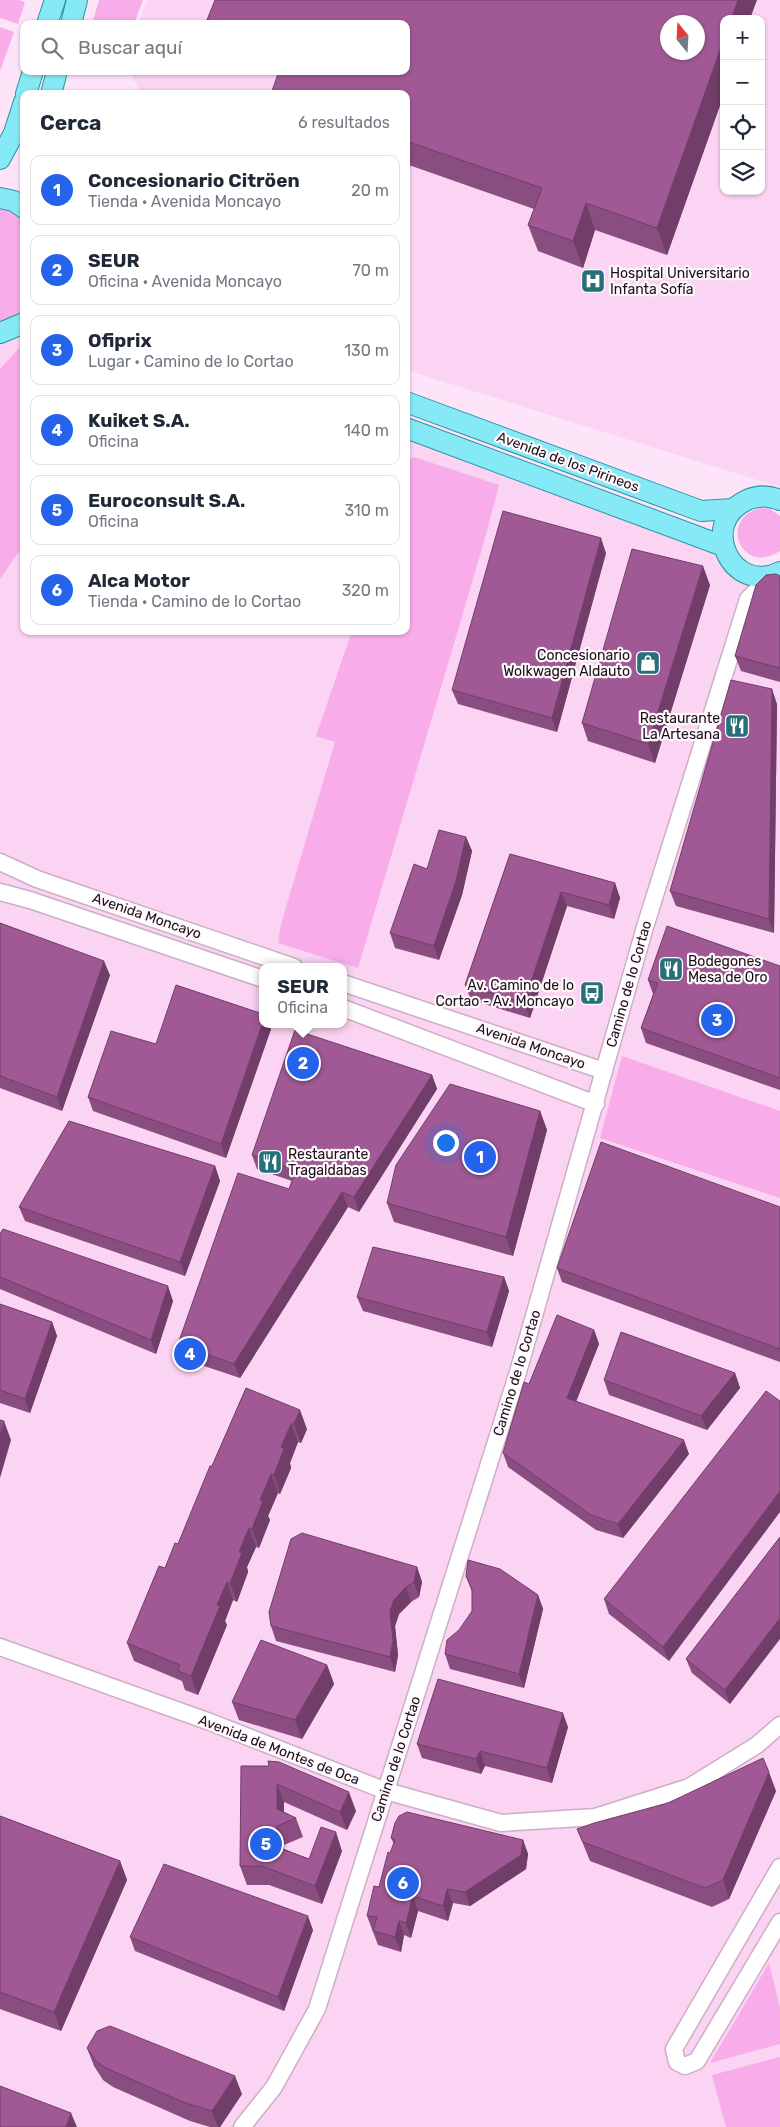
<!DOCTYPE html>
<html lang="es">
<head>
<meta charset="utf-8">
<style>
	body { margin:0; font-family:Rubik,sans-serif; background:#f2f2f3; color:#1f2937 }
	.controls { position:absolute; right:15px; top:15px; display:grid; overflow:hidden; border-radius:10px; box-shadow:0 1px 4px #0004 }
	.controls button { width:45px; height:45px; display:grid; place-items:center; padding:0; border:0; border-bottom:1px solid #e0e1e3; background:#fff; color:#1f2937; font:25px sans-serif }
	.compass { position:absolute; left:660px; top:15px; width:45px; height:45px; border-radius:50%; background:#fff; box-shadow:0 1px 4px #0004; rotate:342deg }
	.you { position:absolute; left:445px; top:1142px; width:18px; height:18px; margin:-12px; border:4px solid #fff; border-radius:50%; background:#1a73e8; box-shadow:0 0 0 8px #1a73e833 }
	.badge { display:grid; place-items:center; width:32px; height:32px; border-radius:50%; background:#2563eb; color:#fff; font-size:16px; font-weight:700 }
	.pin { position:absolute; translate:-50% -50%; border:2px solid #fff; box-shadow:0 1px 5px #0006 }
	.popup { position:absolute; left:259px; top:963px; width:88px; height:65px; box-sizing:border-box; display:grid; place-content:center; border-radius:10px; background:#fff; filter:drop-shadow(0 1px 4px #0005); font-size:16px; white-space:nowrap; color:#747a83 }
	.popup b { font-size:19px; color:#1f2937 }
	.popup::after { content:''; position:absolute; left:50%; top:100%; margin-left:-10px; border:10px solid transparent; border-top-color:#fff }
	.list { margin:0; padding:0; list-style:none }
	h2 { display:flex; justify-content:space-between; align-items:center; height:65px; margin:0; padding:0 20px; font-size:21px }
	h2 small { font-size:16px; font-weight:400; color:#747a83 }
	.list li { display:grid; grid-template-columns:32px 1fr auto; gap:15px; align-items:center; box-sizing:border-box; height:70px; margin:0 10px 10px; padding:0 10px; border:1px solid #e0e1e3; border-radius:10px }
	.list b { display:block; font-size:19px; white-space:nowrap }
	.list p { margin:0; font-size:16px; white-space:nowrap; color:#747a83 }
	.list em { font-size:16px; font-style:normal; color:#747a83 }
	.icon { flex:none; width:28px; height:28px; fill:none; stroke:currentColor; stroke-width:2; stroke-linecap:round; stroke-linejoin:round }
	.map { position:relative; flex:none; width:780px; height:2127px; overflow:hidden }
	.search { position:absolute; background:#fff; box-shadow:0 1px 4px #0004; left:20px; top:20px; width:390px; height:55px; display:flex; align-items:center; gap:12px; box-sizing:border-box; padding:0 18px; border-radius:10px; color:#747a83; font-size:19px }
	.panel { position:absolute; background:#fff; box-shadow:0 1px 4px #0004; left:20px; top:90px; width:390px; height:545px; border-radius:10px }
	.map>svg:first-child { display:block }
	.built { fill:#fad4f2; fill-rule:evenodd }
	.green { fill:#f8adea }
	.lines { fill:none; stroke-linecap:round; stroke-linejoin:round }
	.minor-casing { stroke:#cdaec7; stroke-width:19 }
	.major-casing { stroke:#2b95a4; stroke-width:22 }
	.minor { stroke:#fff; stroke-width:16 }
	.major { stroke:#85eaf5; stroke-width:20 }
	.wall { fill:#8a4d7f }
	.shaded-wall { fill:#703e68 }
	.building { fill:#a05994; stroke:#703e68; fill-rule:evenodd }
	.labels { text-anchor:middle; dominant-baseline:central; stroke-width:4.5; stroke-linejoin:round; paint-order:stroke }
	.poi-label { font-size:14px; fill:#1a1018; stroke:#fff8fd; text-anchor:start }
	.street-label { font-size:14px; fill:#1a1018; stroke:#fff8fd }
</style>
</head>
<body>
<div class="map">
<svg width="780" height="2127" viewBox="0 0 780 2127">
	<rect width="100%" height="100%" fill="#fee4f8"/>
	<path class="built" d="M147,0h633v487l-374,-117v-276h-265l-11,-23h276v-47h-268zM724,19h37v172h-37zM668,22h30v30h-30z
		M24,323v308h382v-203l317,118 11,20 46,9v1552h-780v-1786zM263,967h80v57h-80z"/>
	<path class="green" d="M0,0h19l6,2 -7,22 -18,-6z
		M99,0h44l-9,24h-42z
		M0,27l14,5 -14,39z
		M0,206l24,11v93l-8,7 -16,5z
		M24,346v198l-24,35v-210l20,-22z
		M414,457l85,28 -15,57 -126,426 -80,-25 3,-19 54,-182 -19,-6 36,-105h54v-160l4,-12z
		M761,508l9,1 10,7v35c-38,26 -63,-33 -19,-43z
		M622,1056l158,55v87l-180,-60z
		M769,1963l11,45v36l-70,19z
		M780,2057v70h-54l-14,-52z"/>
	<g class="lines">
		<defs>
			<path id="minor" d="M0,862l37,17 257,88
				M0,892l30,8 233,79
				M343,983l261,88
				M343,1008l253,96
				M0,1647l210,75 176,69 115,32 94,-6 94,-30 68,-42 23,-20
				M780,1867l-106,182 3,13 8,4 12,-5 83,-139
				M242,2127l32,-40 43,-78 201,-637 127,-445 103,-328 20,-20"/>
			<path id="major" d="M47,24l8,-24
				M71,24l6,-24
				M26,94l7,-23
				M51,94l6,-23
				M0,159l14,-26 10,-31
				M0,198l14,3 10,7
				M0,333l24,-10
				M406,402l295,109 32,-2
				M406,428l317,118
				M780,500c-12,-5 -22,-5 -33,0 -50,23 -15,96 33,72"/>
		</defs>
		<use href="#minor" class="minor-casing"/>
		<use href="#major" class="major-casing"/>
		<use href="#minor" class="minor"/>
		<use href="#major" class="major"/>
	</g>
	<path class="wall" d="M724,19v75l-57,161 -72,-25 -12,38 -45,-17 -10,-26 6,-16 -128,-45v-140h-197l-2,-4z
		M606,553l-49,179 -99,-28 -6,-14z
		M780,576v106l-39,-11 -6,-15z
		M710,585l-55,178 -67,-22 -6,-18z
		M777,704l-3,229 -98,-27 -6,-15z
		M466,837l6,14 -10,44 -23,65 -44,-12 -5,-15 37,-64z
		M510,854l105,29 5,15 -6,21 -47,-13 -37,112 -59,-18 -6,-15z
		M0,923l110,52 -48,136 -62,-23z
		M780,966v124l-134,-47 -5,-15 12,-34 -5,-14z
		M263,1024h6l2,5 -45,129 -133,-47 -5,-14 68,-53z
		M432,1075l5,14 -78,123 -11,-5 -108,171 -57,-19 -5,-15 111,-155 3,-8 -35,-12 -5,-14z
		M540,1111l7,19 -34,126 -119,-34 -7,-19z
		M215,1166l5,15 -35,95 -160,-55 -6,-14z
		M780,1207v155l-218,-80 -5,-14z
		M0,1234l173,67 -17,53 -156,-65z
		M504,1277l5,14 -17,56 -129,-36 -6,-14z
		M0,1304l52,18 5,14 -27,77 -30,-10z
		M594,1330l5,14 -23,57 113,53 -66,84 -27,-8 -88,-63 -5,-14 26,-69z
		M735,1373l5,15 -33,42 -98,-35 -5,-15z
		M246,1388l61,41 -6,14 -3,-1 -8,21 1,5 -11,26 -2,-1 -10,23 2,4 -11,28 -3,-1 -9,20 1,5 -11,30 -4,-2 -8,21 2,4 -29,70 -13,-5 -3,-9 -48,-20 -7,-18 51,-99z
		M780,1401l-111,260 -60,-47 -5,-15z
		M780,1537l-50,167 -38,-31 -6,-14z
		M417,1567l5,15 -3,15 -8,5 -12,12 -4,12 3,29 -3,17 -119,-31 -5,-15z
		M466,1576l72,19 5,14 -19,79 -74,-19 -5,-15 27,-43v-19z
		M327,1665l7,19 -32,55 -63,-19 -7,-18z
		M568,1727l-16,56 -67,-17 -4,8 -59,-16 -5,-14z
		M269,1766l87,45 -9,19 -63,-28v10l12,6 7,19 -19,8v4l25,10 33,-8 -20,53 -53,-19h-22l-7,-19z
		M776,1791l-47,108 -17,8 -122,-46 -13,-32z
		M0,1816l120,45 7,19 -66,151 -61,-22z
		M391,1838l132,2 5,14 -2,15 -56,37 -17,-3 -5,18 -30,-10 -7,27 -7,-3 -3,17 -23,-7 -11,-29 12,-29 15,-43z
		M313,1930l-29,81 -149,-60 -5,-14z
		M87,2048l155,46 -22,33h-10l-20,-6 -77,-34 -10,-7 -9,-14z"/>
	<path class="shaded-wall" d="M738,0h19l-7,19h-19z
		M724,39v55l-57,161 -10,-27z
		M586,203l9,27 -12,38 -10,-27z
		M601,538l5,15 -49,179 -5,-14z
		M703,566l7,19 -55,178 -7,-19z
		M772,689l5,15 -3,229 -5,-14z
		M466,837l6,14 -10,44 -23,65 -5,-14z
		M615,883l5,15 -6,21 -5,-14z
		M561,892l6,14 -37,112 -6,-15z
		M104,961l6,14 -48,136 -5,-14z
		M263,1022v2h6l2,5 -45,129 -5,-14z
		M432,1075l5,14 -78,123 -5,-15z
		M540,1111l7,19 -34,126 -7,-19z
		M215,1166l5,15 -35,95 -5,-14z
		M342,1192l6,15 -108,171 -6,-14z
		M504,1277l5,14 -17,56 -5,-15z
		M168,1286l5,15 -17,53 -5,-14z
		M52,1322l5,14 -27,77 -5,-14z
		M594,1330l5,14 -27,68 -5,-14z
		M735,1373l5,15 -33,42 -6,-14z
		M300,1410l7,19 -6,14 -7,-19z
		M4,1421l7,19 -11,38v-42z
		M291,1424l7,18 -8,21 1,5 -11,26 -6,-19 7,-28z
		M684,1440l5,14 -66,84 -5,-14z
		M271,1474l7,19 -10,23 2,4 -11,28 -7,-19 8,-29z
		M780,1491v21l-111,149 -6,-14z
		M249,1528l7,19 -9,20 1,5 -11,30 -7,-19 9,-31z
		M417,1567l5,15 -3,15 -5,-15z
		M227,1582l6,18 -8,21 2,4 -29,70 -7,-19 26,-71z
		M406,1587l5,15 -12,12 -4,12 3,29 -3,17 -5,-15v-46l4,-11z
		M538,1595l5,14 -19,79 -5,-14z
		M780,1618v21l-50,65 -5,-14z
		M327,1665l7,19 -32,55 -7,-19z
		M563,1713l5,14 -16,56 -5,-15z
		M480,1751l5,15 -4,8 -5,-15z
		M769,1772l7,19 -47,108 -6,-19z
		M277,1784l7,18v21l-7,-14z
		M349,1792l7,19 -9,19 -7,-18z
		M277,1826l7,19v21l-7,-19z
		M336,1832l6,19 -20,53 -7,-18z
		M523,1840l5,14 -2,15 -56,37 -5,-14z
		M120,1861l7,19 -66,151 -7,-19z
		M447,1889l6,14 -5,18 -5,-15z
		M413,1896l5,15 -7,27 -5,-15z
		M308,1916l5,14 -29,81 -6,-14z
		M399,1921l5,14 -3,17 -6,-15z
		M235,2076l7,18 -22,33h-2l-6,-16z
		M71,2113l6,14h-11z"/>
	<path class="building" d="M215,0h523l-7,19h-7v20l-67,189 -71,-25 -13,38 -45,-16 14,-37 -136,-47v-47h-135l8,-23h127v-47h-189l-10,-4zM668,22h30v30h-30z
		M503,511l98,27 -49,180 -100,-28z
		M632,549l71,17 -55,178 -66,-21z
		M776,574l4,2v92l-45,-12 21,-71 10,-10z
		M731,680l41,9 -3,230 -99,-28z
		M439,830l27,7 -10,44 -22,65 -44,-13 24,-69 13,5z
		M510,854l105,29 -6,22 -48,-13 -37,111 -59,-18z
		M0,923l104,38 -47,136 -57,-21z
		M667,926l113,40v112l-139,-50 17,-45 -10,-3z
		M176,985l87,29v8l-42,122 -133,-47 23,-66 45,13z
		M295,1030l137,45 -78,122 -12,-5 -108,172 -56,-20 60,-171 51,16 7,-19 -44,-15z
		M450,1084l90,27 -34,126 -119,-34 9,-38z
		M69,1121l146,45 -35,96 -161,-55z
		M601,1142l179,65v142l-223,-81z
		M3,1229l165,57 -17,54 -151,-63v-43z
		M373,1247l131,30 -17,55 -130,-35z
		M0,1304l52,18 -27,77 -25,-9z
		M557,1315l37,15 -27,68 117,42 -66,84 -27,-9 -88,-62 21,-71 5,2z
		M621,1332l114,41 -34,43 -97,-36z
		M246,1388l54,22 -6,14h-3l-10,23 3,2 -10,26 -3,-1 -11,26 3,1 -11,28 -3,-1 -10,24 3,1 -12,30 -3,-1 -10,23 3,1 -29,70 -13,-5 2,-6 -53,-22 32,-77 6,2 10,-25 3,1 32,-78h2z
		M766,1391l14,10v90l-117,156 -59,-48z
		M0,1420l4,1 -4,15z
		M302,1533l115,34 -3,15 -8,5 -12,13 -4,11 3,30 -3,16 -119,-31 -2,-14 22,-73z
		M780,1537v81l-55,72 -39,-31z
		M468,1560l32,9 38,26 -19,79 -74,-20 2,-14 12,-10 13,-19v-22l-6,-13z
		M261,1640l66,25 -32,55 -63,-18z
		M438,1679l125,34 -16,55 -67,-17 -4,8 -59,-15z
		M763,1758l6,14 -46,108 -18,8 -122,-46 -6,-13 17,-6 74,-20z
		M268,1761l11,1 70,30 -9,20 -63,-28v25l19,9 -19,8v21l32,12 12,-32 15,5 -21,54 -53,-20h-22l1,-100h28z
		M407,1812l116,28 -2,15 -56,37 -18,-3 -4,17 -30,-10 -7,27 -7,-2 -4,16 -22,-6 4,-14 -10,-1 7,-30 5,1 9,-35 2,1 5,-13 -4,-2 4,-15 4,-7z
		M0,1816l120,45 -66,151 -54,-20z
		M164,1864l144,52 -30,81 -148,-60z
		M110,2026l125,50 -23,35 -29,-9 -77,-34 -10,-7 -9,-13 10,-17z
		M0,2086l71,27 -5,14h-66z"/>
	<defs>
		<symbol id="hospital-square" viewBox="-11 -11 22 22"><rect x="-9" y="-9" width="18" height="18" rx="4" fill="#277079" stroke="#fff8fd"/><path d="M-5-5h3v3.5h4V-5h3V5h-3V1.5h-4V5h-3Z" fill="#fff"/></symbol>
		<symbol id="shop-square" viewBox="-11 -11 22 22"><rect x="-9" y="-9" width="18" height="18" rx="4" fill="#277079" stroke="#fff8fd"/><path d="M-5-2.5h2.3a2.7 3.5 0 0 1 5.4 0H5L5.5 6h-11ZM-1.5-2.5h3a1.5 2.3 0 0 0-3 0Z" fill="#fff"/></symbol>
		<symbol id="restaurant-square" viewBox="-11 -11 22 22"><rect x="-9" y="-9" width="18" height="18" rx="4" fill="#277079" stroke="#fff8fd"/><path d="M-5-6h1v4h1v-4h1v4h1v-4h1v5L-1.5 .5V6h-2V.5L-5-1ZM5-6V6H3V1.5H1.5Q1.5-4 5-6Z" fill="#fff"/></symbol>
		<symbol id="bus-square" viewBox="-11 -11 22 22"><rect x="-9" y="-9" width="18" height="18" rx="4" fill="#277079" stroke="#fff8fd"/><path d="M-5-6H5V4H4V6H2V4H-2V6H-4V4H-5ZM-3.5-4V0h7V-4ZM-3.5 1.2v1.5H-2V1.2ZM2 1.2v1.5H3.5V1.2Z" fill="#fff"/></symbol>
	</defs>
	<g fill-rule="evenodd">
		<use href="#hospital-square" x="579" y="267" width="28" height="28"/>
		<use href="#shop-square" x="634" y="649" width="28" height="28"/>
		<use href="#restaurant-square" x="723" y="712" width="28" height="28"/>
		<use href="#restaurant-square" x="657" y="955" width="28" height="28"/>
		<use href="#bus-square" x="578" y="979" width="28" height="28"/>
		<use href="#restaurant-square" x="256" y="1148" width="28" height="28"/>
	</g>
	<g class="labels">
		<g class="poi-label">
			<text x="610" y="273">Hospital Universitario<tspan x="610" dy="16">Infanta Sofía</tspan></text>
			<text x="630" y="655" text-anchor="end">Concesionario<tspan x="630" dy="16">Wolkwagen Aldauto</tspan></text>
			<text x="720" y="718" text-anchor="end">Restaurante<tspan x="720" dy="16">La Artesana</tspan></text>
			<text x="688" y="961">Bodegones<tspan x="688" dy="16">Mesa de Oro</tspan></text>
			<text x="574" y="985" text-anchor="end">Av. Camino de lo<tspan x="574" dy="16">Cortao - Av. Moncayo</tspan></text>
			<text x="288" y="1154">Restaurante<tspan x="288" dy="16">Tragaldabas</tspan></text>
		</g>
		<g class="street-label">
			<text transform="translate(568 462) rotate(20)">Avenida de los Pirineos</text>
			<text transform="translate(147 916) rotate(19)">Avenida Moncayo</text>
			<text transform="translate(629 984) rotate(-74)">Camino de lo Cortao</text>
			<text transform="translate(531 1046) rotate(19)">Avenida Moncayo</text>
			<text transform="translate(517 1373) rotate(-73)">Camino de lo Cortao</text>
			<text transform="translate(279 1750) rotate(21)">Avenida de Montes de Oca</text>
			<text transform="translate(396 1759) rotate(-72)">Camino de lo Cortao</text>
		</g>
	</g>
</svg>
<div class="controls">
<button>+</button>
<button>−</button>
<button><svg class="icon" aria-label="locate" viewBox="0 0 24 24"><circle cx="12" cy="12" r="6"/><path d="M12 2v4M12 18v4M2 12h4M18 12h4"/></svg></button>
<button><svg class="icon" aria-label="layers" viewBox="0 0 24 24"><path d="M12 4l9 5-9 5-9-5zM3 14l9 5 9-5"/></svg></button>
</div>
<svg class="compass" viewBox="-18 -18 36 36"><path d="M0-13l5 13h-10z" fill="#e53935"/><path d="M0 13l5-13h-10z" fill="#747a83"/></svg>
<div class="you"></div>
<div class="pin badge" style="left:480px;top:1157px">1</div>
<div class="pin badge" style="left:303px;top:1063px">2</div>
<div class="popup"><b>SEUR</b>Oficina</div>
<div class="pin badge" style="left:717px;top:1020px">3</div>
<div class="pin badge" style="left:190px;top:1354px">4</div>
<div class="pin badge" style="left:266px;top:1844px">5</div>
<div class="pin badge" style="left:403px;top:1883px">6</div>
<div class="search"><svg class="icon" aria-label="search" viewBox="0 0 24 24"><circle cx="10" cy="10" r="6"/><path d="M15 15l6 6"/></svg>Buscar aquí</div>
<section class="panel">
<h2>Cerca<small>6 resultados</small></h2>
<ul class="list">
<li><span class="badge">1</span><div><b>Concesionario Citröen</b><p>Tienda · Avenida Moncayo</p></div><em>20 m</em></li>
<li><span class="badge">2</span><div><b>SEUR</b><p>Oficina · Avenida Moncayo</p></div><em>70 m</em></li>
<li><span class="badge">3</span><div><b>Ofiprix</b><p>Lugar · Camino de lo Cortao</p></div><em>130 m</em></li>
<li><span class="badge">4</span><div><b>Kuiket S.A.</b><p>Oficina</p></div><em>140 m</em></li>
<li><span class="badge">5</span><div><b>Euroconsult S.A.</b><p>Oficina</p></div><em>310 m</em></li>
<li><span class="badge">6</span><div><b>Alca Motor</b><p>Tienda · Camino de lo Cortao</p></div><em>320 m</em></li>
</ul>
</section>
</div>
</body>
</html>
